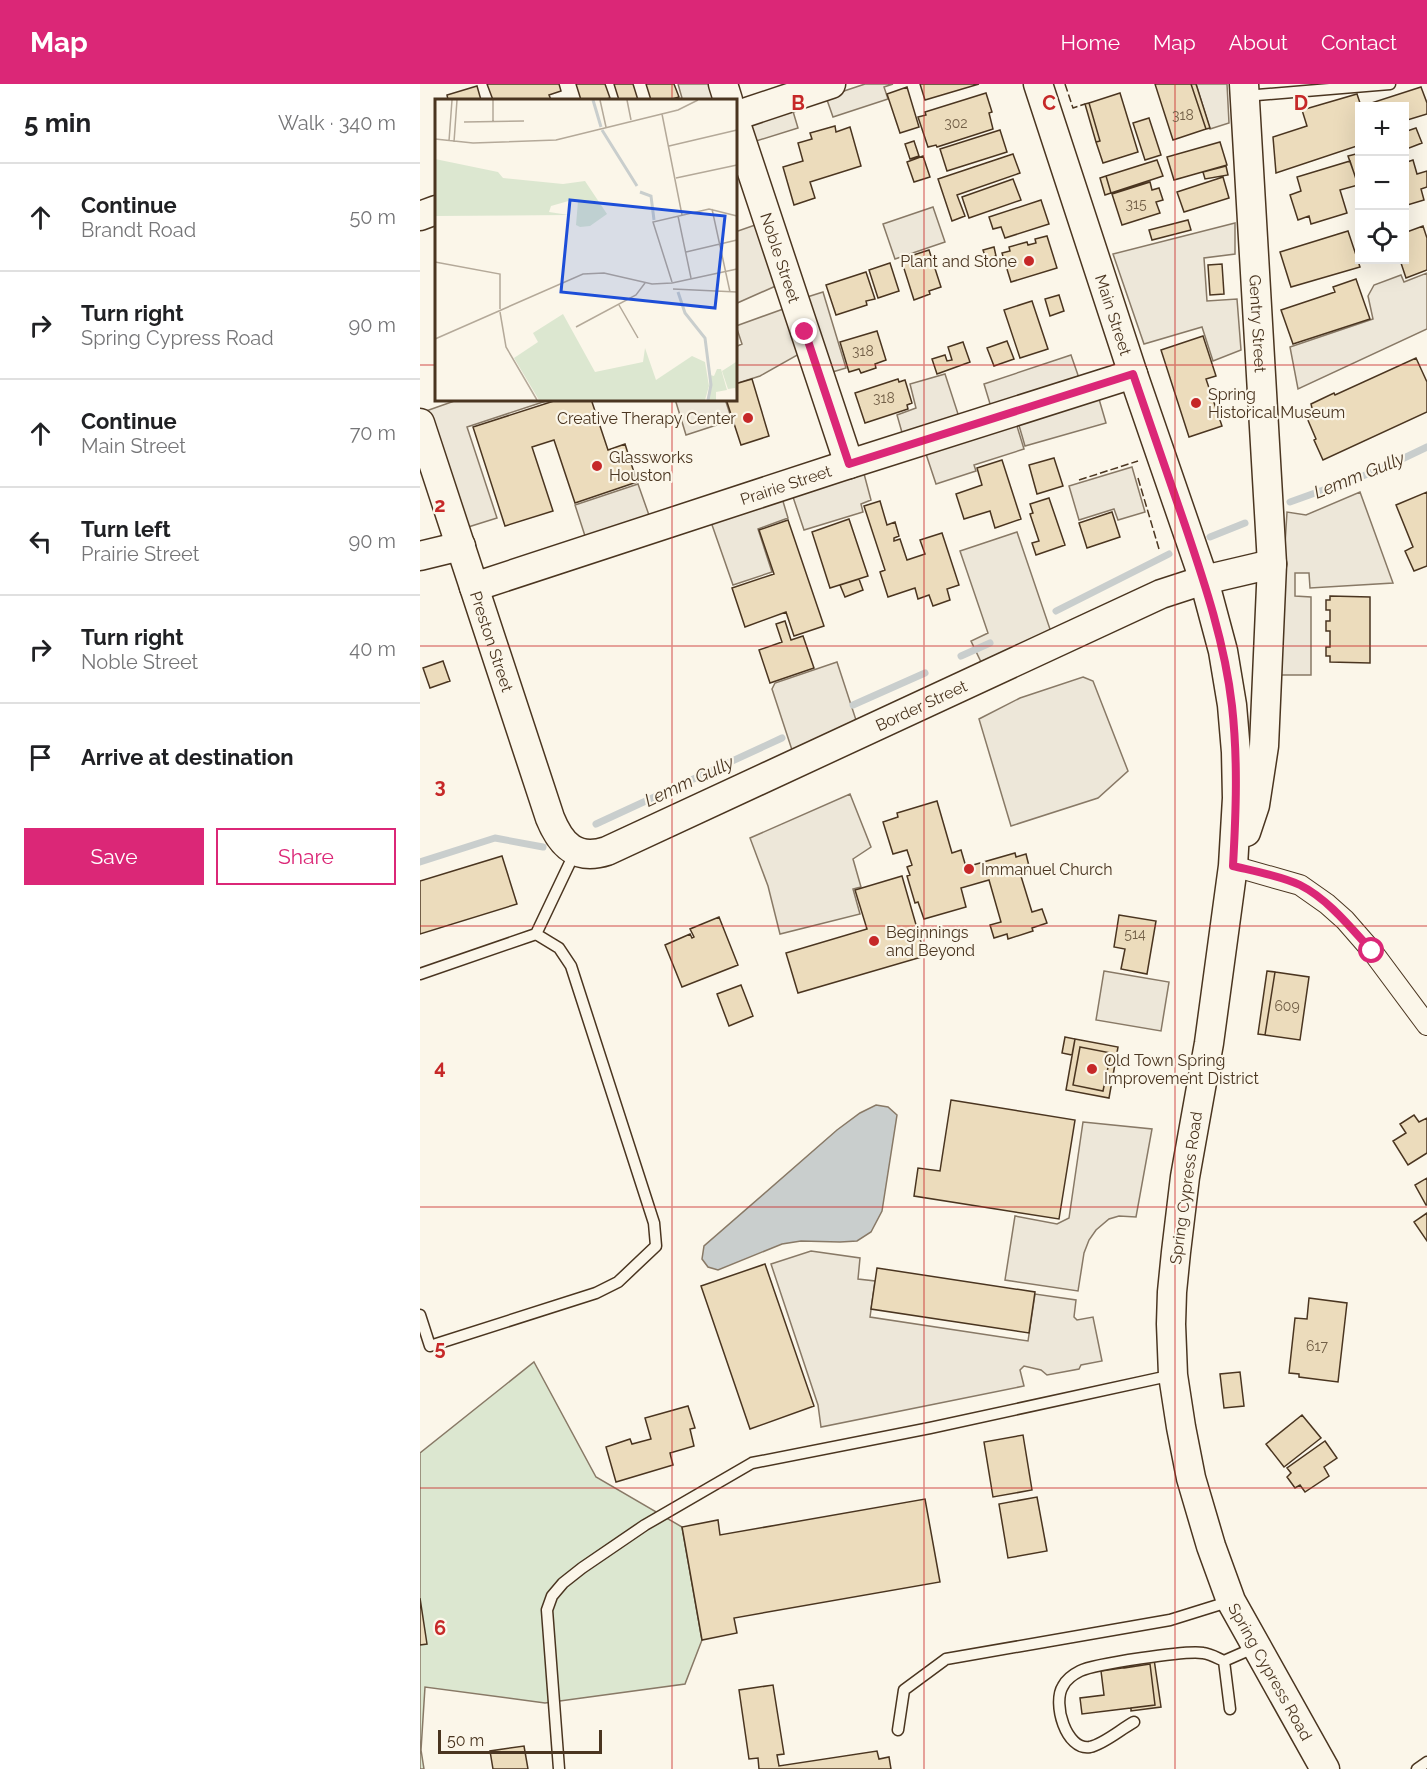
<!DOCTYPE html>
<html lang="en">
<head>
<meta charset="utf-8">
<style>
	body { margin:0; font-family:Raleway,sans-serif; background:#f6f6f6; color:#202124 }
	.controls { position:absolute; right:18px; top:18px; display:grid; overflow:hidden; border-radius:0px; box-shadow:0 6px 24px #0002 }
	.controls button { width:54px; height:54px; display:grid; place-items:center; padding:0; border:0; border-bottom:2px solid #e0e0e0; background:#fff; color:#202124; font:30px sans-serif }
	.scale { position:absolute; left:18px; bottom:15px; width:164px; box-sizing:border-box; padding-left:6px; border:3px solid #4a3520; border-top:0; font-size:16px; line-height:21px; white-space:nowrap; color:#4a3520; -webkit-text-stroke:4px #fbf6e9; paint-order:stroke }
	.stop { position:absolute; width:18px; height:18px; margin:-14px; border:4px solid #db2777; border-radius:50%; background:#fff }
	.stop.end { background:#db2777; border-color:#fff; box-shadow:0 2px 6px #0008 }
	.list { margin:0; padding:0; list-style:none }
	h2 { display:flex; justify-content:space-between; align-items:center; height:78px; margin:0; padding:0 24px; font-size:26px }
	h2 small { font-size:20px; font-weight:400; color:#757577 }
	.list li { display:grid; grid-template-columns:39px 1fr auto; gap:18px; align-items:center; box-sizing:border-box; height:108px; padding:0 24px; border-top:2px solid #e0e0e0 }
	.list b { display:block; font-size:22px; white-space:nowrap }
	.list p { margin:0; font-size:20px; white-space:nowrap; color:#757577 }
	.list em { font-size:20px; font-style:normal; color:#757577 }
	.actions { display:flex; gap:12px; padding:18px 24px }
	.actions a { flex:1; padding:14px 0; border:2px solid #db2777; border-radius:0px; text-align:center; font-size:21px; color:#db2777 }
	.actions .main { background:#db2777; color:#fff }
	.icon { flex:none; width:33px; height:33px; fill:none; stroke:currentColor; stroke-width:2; stroke-linecap:round; stroke-linejoin:round }
	.map { position:relative; flex:none; width:1007px; height:1685px; overflow:hidden }
	header { display:flex; align-items:center; gap:36px; box-sizing:border-box; height:84px; padding:0 30px; background:#db2777; color:#fff }
	header strong { font-size:28px }
	nav { display:flex; gap:33px; margin-inline-start:auto; font-size:21px }
	main { display:flex }
	aside { flex:1; background:#fff }
	.map>svg:first-child { display:block }
	.green { fill:#dce7d0; stroke:#887966; stroke-width:1.5 }
	.parking { fill:#ede7d9; stroke:#887966; stroke-width:1.5 }
	.water { fill:#c9cecd; stroke:#887966; stroke-width:1.5 }
	.lines { fill:none; stroke-linecap:round; stroke-linejoin:round }
	.stream { stroke:#c9cecd; stroke-width:7 }
	.building { fill:#ecdcbc; stroke:#4a3520; stroke-width:1.5; fill-rule:evenodd }
	.lane-casing { stroke:#4a3520; stroke-width:13 }
	.street-casing { stroke:#4a3520; stroke-width:22 }
	.secondary-casing { stroke:#4a3520; stroke-width:31 }
	.lane { stroke:#fbf6e9; stroke-width:10 }
	.street { stroke:#fbf6e9; stroke-width:20 }
	.secondary { stroke:#fbf6e9; stroke-width:28 }
	.fence { stroke:#4a3520; stroke-width:1.5; stroke-dasharray:8 3; stroke-linecap:butt }
	.route { stroke:#db2777; stroke-width:8 }
	.grid { fill:none; stroke:#c62828; stroke-width:1.5; stroke-opacity:0.55 }
	.poi-dot { fill:#c62828; stroke:#fbf6e9; stroke-width:2 }
	.labels { text-anchor:middle; dominant-baseline:central; stroke-width:4.5; stroke-linejoin:round; paint-order:stroke }
	.number-label { font-size:14px; fill:#725f47 }
	.street-label { font-size:16px; fill:#4a3520; stroke:#fbf6e9 }
	.poi-label { font-size:16px; fill:#4a3520; stroke:#fbf6e9; text-anchor:start }
	.water-label { font-size:18px; font-style:italic; fill:#4a3520; stroke:#fbf6e9 }
	.inset-river { fill:none; stroke:#c9cecd; stroke-width:3 }
	.inset-road { fill:none; stroke:#b4a999; stroke-width:1.5 }
	.view { fill:#1d4ed8; fill-opacity:0.15; stroke:#1d4ed8; stroke-width:3 }
	.inset-edge { fill:none; stroke:#4a3520; stroke-width:3 }
	.grid-label { font-size:20px; text-anchor:middle; font-weight:bold; fill:#c62828; stroke:#fbf6e9; stroke-width:4.5; stroke-linejoin:round; paint-order:stroke }
</style>
</head>
<body>
<header>
<strong>Map</strong>
<nav><a>Home</a><a>Map</a><a>About</a><a>Contact</a></nav>
</header>
<main>
<aside>
<h2>5 min<small>Walk · 340 m</small></h2>
<ul class="list">
<li><svg class="icon" aria-label="ahead" viewBox="0 0 24 24"><path d="M12 20V5M6 11l6-6 6 6"/></svg><div><b>Continue</b><p>Brandt Road</p></div><em>50 m</em></li>
<li><svg class="icon" aria-label="right" viewBox="0 0 24 24"><path d="M7 20v-9h11M14 6l5 5-5 5"/></svg><div><b>Turn right</b><p>Spring Cypress Road</p></div><em>90 m</em></li>
<li><svg class="icon" aria-label="ahead" viewBox="0 0 24 24"><path d="M12 20V5M6 11l6-6 6 6"/></svg><div><b>Continue</b><p>Main Street</p></div><em>70 m</em></li>
<li><svg class="icon" aria-label="left" viewBox="0 0 24 24"><path d="M17 20v-9H6M10 6l-5 5 5 5"/></svg><div><b>Turn left</b><p>Prairie Street</p></div><em>90 m</em></li>
<li><svg class="icon" aria-label="right" viewBox="0 0 24 24"><path d="M7 20v-9h11M14 6l5 5-5 5"/></svg><div><b>Turn right</b><p>Noble Street</p></div><em>40 m</em></li>
<li><svg class="icon" aria-label="arrive" viewBox="0 0 24 24"><path d="M6 21V4h12l-3 4 3 4H6"/></svg><div><b>Arrive at destination</b></div></li>
</ul>
<div class="actions"><a class="main">Save</a><a>Share</a></div>
</aside>
<div class="map">
<svg width="1007" height="1685" viewBox="0 0 1007 1685">
	<rect width="100%" height="100%" fill="#fbf6e9"/>
	<path class="green" d="M114,1278l62,115 86,50 20,113 -17,44 -140,19 -120,-16 -4,63 3,19h-4v-316z"/>
	<path class="parking" d="M258,0h34l5,16h-41l6,-2z
		M445,0h28l-9,3 4,12 -55,18 -7,-20z
		M776,0h31l2,39 -19,6z
		M372,24l6,20 -45,14 -3,-17z
		M513,123l12,35 -50,17 -12,-35z
		M815,139v31l-31,4 3,43 30,-2 4,51 -28,11 -11,-34 -58,17 -31,-90z
		M338,140l20,61 -43,19v-72z
		M1007,189v56l-129,60 -8,-42 83,-28 -5,-23 6,-11 27,-10 3,7z
		M403,208l23,76 -17,5 -25,-75z
		M366,224l15,45 -41,23 -25,8v-37l7,-3 -6,-18z
		M651,271l8,23 -88,29 -7,-23z
		M525,290l14,43 -56,19 -6,-21 19,-7 -6,-24z
		M40,315h85l1,2 -79,26 30,91 -32,10 -39,-117z
		M255,315h50l7,21 -46,15z
		M679,315l7,24 -81,23 -7,-24z
		M596,339l8,26 -50,16 2,6 -40,13 -11,-33z
		M712,383l13,45 -27,8 -4,-11 -35,11 -10,-34z
		M443,386l8,30 -10,4 2,8 -59,18 -12,-36z
		M218,400l12,34 -64,21 -11,-34z
		M940,408l33,91 -83,5 -1,-15h-14v23l16,1v78h-34l10,-163 19,3z
		M362,414l6,20 -30,11 14,43 -39,13 -22,-63z
		M597,448l34,100 -69,32 -11,-23 17,-8 -28,-82z
		M417,578l20,61 -64,30 -21,-64 3,-6z
		M663,593l10,4 35,90 -30,27 -87,28 -32,-107 41,-21z
		M430,710l21,53 -18,12 8,28 -8,2 7,25 -80,20 -12,-48 -18,-48z
		M684,887l65,11 -8,49 -65,-11z
		M663,1038l69,7 -16,88 -17,-1 -10,3 -13,11 -7,10 -5,13 -6,38 -73,-11 10,-64 42,8 12,-6z
		M391,1167l49,7 -2,21 17,2 -5,36 158,24 7,-47 41,6 -2,17 3,3 16,-3 9,44 -21,4 -2,4 -32,6 -6,-5 -17,-4 -4,4 4,16 -203,41 -3,-22 -47,-141z"/>
	<path class="water" d="M456,1021l12,2 9,8 -15,96 -11,21 -14,9 -17,1 -39,-1 -19,3 -64,26 -10,-3 -6,-8 2,-13 133,-116 23,-17z"/>
	<g class="lines">
		<path class="stream" d="M870,418l89,-32 48,-23
			M790,453l35,-14
			M636,527l113,-57
			M541,572l29,-13
			M433,621l72,-32
			M176,740l186,-86
			M0,778l75,-24 48,9"/>
	</g>
	<path class="building" d="M67,0h72l2,7 -12,4 2,5h-58z
		M156,0h29l5,14 -7,2h-22z
		M194,0h19l5,16h-19z
		M226,0h28l5,13 -10,3h-18z
		M500,0h59l-54,16z
		M735,0h36l15,45 -33,11z
		M771,0h5l14,44 -4,1z
		M57,2l4,14h-33l-1,-5z
		M487,3l12,40 -19,6 -13,-39z
		M1001,3l6,16v11l-23,7v-15h-38l-1,-1z
		M566,9l6,19 -3,1 4,16 -56,18 -1,-2 -8,2 -10,-30 8,-2 -1,-3z
		M700,9l18,59 -35,11 -7,-21 4,-1 -11,-38z
		M937,10l4,12h-1v39l-84,28 -3,-36 34,-11 -5,-16z
		M669,19l11,38 -4,1 -11,-38z
		M729,34l12,37 -16,5 -12,-37z
		M415,42l1,6 14,-5 11,39 -51,16 5,16 -21,7 -11,-38 20,-6 -5,-18 14,-4 -2,-6z
		M996,44l6,15 -18,7v-18z
		M580,46l7,22 -60,19 -7,-22z
		M494,57l5,15 -9,3 -5,-15z
		M800,58l7,23 -53,15 -7,-23z
		M940,69v37l-12,-34z
		M593,70l7,19 -63,22 8,21 -13,5 -14,-42z
		M503,72l7,21 -16,5 -7,-20z
		M737,76l6,16 -52,17 -5,-17z
		M993,76l4,14 10,-3v16l-6,2 3,11 -20,6v-43z
		M930,77l8,24 -18,5 7,23 -36,11 -2,-8 -11,4 -8,-25 11,-4 -4,-14z
		M806,82l2,9 -23,4 -2,-7z
		M686,92l5,17 -6,2 -5,-17z
		M803,93l6,21 -45,14 -7,-20z
		M593,95l8,21 -52,18 -7,-21z
		M730,98l2,8 7,-2 4,12 -7,2 4,11 -38,12 -10,-31z
		M621,116l8,24 -44,14 -4,-11 -8,2 -4,-12z
		M768,136l3,10 -39,10 -3,-10z
		M1003,142l4,12v32l-21,8 -6,-18h4v-27z
		M928,147l12,36 -69,20 -11,-35z
		M627,152l10,32 -46,14 -9,-29 8,-2 -1,-4 18,-5 1,3 8,-2 -1,-4z
		M574,163l2,9 -10,3 -3,-9z
		M509,166l12,37 -12,4 1,3 -16,6 -13,-41z
		M470,179l9,28 -21,7 -9,-28z
		M802,180l2,30 -14,1 -2,-30z
		M446,188l9,27 -9,2 1,4 -31,10 -10,-30z
		M936,195l14,40 -77,25 -12,-34 54,-18 -2,-5z
		M639,211l5,16 -14,5 -5,-17z
		M612,217l16,48 -28,9 -16,-48z
		M457,247l9,29 -11,4 1,4 -15,5 -2,-4 -10,3 -9,-30z
		M783,252l13,40 -10,3 16,47 -33,11 -28,-87z
		M587,257l7,18 -20,7 -7,-18z
		M543,258l7,20 -33,12 -5,-15 13,-4 2,6 5,-1 -4,-13z
		M996,274l11,24v30l-104,48 -9,-20 2,-1 -12,-28 8,-3 -1,-4 23,-11 1,2z
		M332,295l17,57 -28,9 -15,-46h9v-15z
		M478,295l1,3 6,-2 7,23 -5,2 1,4 -43,14 -10,-30z
		M140,315h31l17,51 17,-6 12,38 -62,21 -21,-63 -22,7 21,64 -48,15 -32,-99z
		M634,374l9,28 -26,8 -8,-29z
		M582,376l19,59 -26,9 -5,-17 -26,8 -8,-25 26,-9 -5,-17z
		M1007,408v74l-13,5 -9,-20 8,-4 -17,-42z
		M629,414l16,47 -29,10 -4,-12 7,-2 -9,-27 3,-1 -3,-9z
		M460,417l7,24 8,-3 4,14 -5,2v3l6,-2 7,21 18,-6 -5,-14 22,-7 17,52 -12,4 3,11 -17,6 -4,-11 -11,4 -3,-11 -27,9 -8,-25 5,-2 -21,-64z
		M692,428l8,25 -33,11 -8,-25z
		M429,435l19,57 -38,12 -18,-56z
		M368,436l36,106 -30,10 -8,-24 -41,15 -13,-39 42,-14 -15,-44z
		M439,495l4,11 -18,7 -5,-12z
		M910,512l40,1v66l-40,-1v-6h-4v-9h4v-16h-4v-10h4v-11h-4v-10h4z
		M365,537l6,19 12,-4 11,32 -44,15 -11,-33 23,-8 -6,-18z
		M23,577l7,20 -20,7 -7,-20z
		M517,717l15,52 9,-3 5,17 49,-14 1,4 10,-3 4,16 -10,3 12,39 10,-3 5,14 -15,5 1,3 -25,8 -1,-5 -13,4 -4,-13 11,-3 -12,-42 -28,8 5,19 -42,12 -6,-17 -3,1 -8,-27 3,-1 -3,-8 5,-2 -5,-15 -14,4 -10,-32 15,-5 -1,-4z
		M82,772l15,48 -97,30v-53z
		M482,792l23,80 -127,37 -12,-40 81,-24 -12,-39z
		M699,831l37,6 -9,53 -26,-5 4,-20 -11,-2z
		M299,833l19,48 -56,22 -17,-42 25,-11 2,4 2,-1 -4,-8z
		M847,887l8,1 -10,63 -7,-1z
		M855,888l34,5 -9,63 -35,-5z
		M321,901l12,31 -24,10 -12,-32z
		M645,953l10,2 -3,16 -10,-2z
		M655,955l43,8 -9,51 -43,-8zM660,963l31,6 -8,38 -30,-6z
		M660,963l31,6 -8,38 -30,-6z
		M531,1016l124,20 -16,99 -145,-23 4,-28 22,3z
		M994,1031l5,7 8,-4v35l-19,12 -15,-24 13,-8 -6,-9z
		M1007,1094v27h-1l-11,-20z
		M1007,1129v28l-13,-19z
		M345,1180l49,142 -64,23 -49,-143z
		M457,1184l158,24 -6,41 -158,-24z
		M889,1214l38,5 -9,79 -39,-5v-3l-10,-1 6,-55 12,1z
		M820,1288l4,34 -20,2 -4,-34z
		M268,1322l7,22 -5,1 4,17 -24,7 3,12 -57,17 -10,-35 24,-8 2,5 19,-5 -6,-21z
		M882,1331l19,23 -37,29 -18,-23z
		M603,1351l9,55 -39,7 -9,-55z
		M905,1357l12,17 -13,9 5,9 -24,16 -5,-7 -5,3 -8,-11 4,-4 -4,-5z
		M617,1413l10,54 -39,7 -9,-54z
		M505,1415l15,83 -206,36 3,15 -35,7 -20,-113 36,-7 2,15z
		M0,1514l7,46 -7,1z
		M734,1575l7,48 -30,4v-3l24,-3 -5,-41 -25,4 -1,-5z
		M730,1580l5,41 -73,9 -2,-16 24,-3 -3,-24z
		M353,1601l11,69 -7,1 2,11 98,-15 2,8 10,-2 2,12h-132l-1,-11 -9,1 -10,-69z
		M104,1662l4,23h-35l-3,-18z"/>
	<g class="lines">
		<defs>
			<path id="lane" d="M825,12l145,-12
				M0,890l116,-40 39,-82
				M0,1231l10,31 166,-53 22,-11 38,-36 -2,-23 -83,-257 -12,-18 -23,-14
				M810,1625l-6,-48 32,-14
				M714,1638c-13,7 -30,22 -44,25 -24,4 -38,-44 -27,-61 3,-6 11,-12 17,-15 14,-7 107,-21 123,-18 8,1 14,5 21,8
				M478,1646l6,-40 42,-31 224,-39 61,-19
				M139,1685l-12,-159 5,-14 11,-13 19,-15 63,-43 107,-62 178,-35 243,-53
				M997,1685l10,-7"/>
			<path id="street" d="M813,782l67,19 27,19 18,16 27,31 55,74"/>
			<g id="secondary">
				<path d="M303,0l5,16"/>
				<path id="s1" d="M618,0l95,290 71,206 19,71 9,54 4,47 1,46 -4,68 -24,177 -24,134 -9,75 -4,40 -1,32 2,51 8,52 10,51 20,68 20,55 94,168"/>
				<path id="s2" d="M824,0l28,480 -8,182 -9,59 -9,27"/>
				<path d="M315,32l96,-32"/>
				<path id="s3" d="M315,37l114,343"/>
				<path d="M0,132l16,-6"/>
				<path id="s4" d="M0,339l130,395c11,27 26,43 57,33l554,-257 43,-14 68,-16"/>
				<path d="M0,472l41,-10"/>
				<path id="s5" d="M54,503l366,-120 293,-93"/>
			</g>
		</defs>
		<use href="#lane" class="lane-casing"/>
		<use href="#street" class="street-casing"/>
		<use href="#secondary" class="secondary-casing"/>
		<use href="#lane" class="lane"/>
		<use href="#street" class="street"/>
		<use href="#secondary" class="secondary"/>
		<path class="fence" d="M645,0l8,24 12,-4
			M718,394l21,71
			M659,396l59,-19"/>
	</g>
	<g class="lines">
		<path class="route" d="M385,248l44,132 284,-90c18,51 35,101 52,151 20,59 40,119 47,181 6,54 4,106 1,160 21,5 48,10 67,19 28,14 51,43 72,66"/>
	</g>
	<path class="grid" d="M252,0v16M504,0v1685M755,0v1685M0,281h16M315,281h692M252,315v1370M0,562h1007M0,842h1007M0,1123h1007M0,1404h1007"/>
	<g class="poi-dot">
		<circle cx="609" cy="177" r="6"/>
		<circle cx="776" cy="319" r="6"/>
		<circle cx="328" cy="334" r="6"/>
		<circle cx="177" cy="382" r="6"/>
		<circle cx="549" cy="785" r="6"/>
		<circle cx="454" cy="857" r="6"/>
		<circle cx="672" cy="985" r="6"/>
	</g>
	<g class="labels">
		<g class="number-label">
			<text x="763" y="31">318</text>
			<text x="536" y="39">302</text>
			<text x="716" y="120">315</text>
			<text x="443" y="267">318</text>
			<text x="464" y="314">318</text>
			<text x="715" y="850">514</text>
			<text x="867" y="922">609</text>
			<text x="897" y="1262">617</text>
		</g>
		<g class="street-label">
			<text stroke="none"><textPath href="#s3" startOffset="144">Noble Street</textPath></text>
			<text stroke="none"><textPath href="#s1" startOffset="243">Main Street</textPath></text>
			<text stroke="none"><textPath href="#s2" startOffset="240">Gentry Street</textPath></text>
			<text stroke="none"><textPath href="#s5" startOffset="328">Prairie Street</textPath></text>
			<text stroke="none"><textPath href="#s4" startOffset="230">Preston Street</textPath></text>
			<text stroke="none"><textPath href="#s4" startOffset="837">Border Street</textPath></text>
			<text transform="translate(766 1104) rotate(-82)">Spring Cypress Road</text>
			<text stroke="none"><textPath href="#s1" startOffset="1641">Spring Cypress Road</textPath></text>
		</g>
		<g class="poi-label">
			<text x="597" y="177" text-anchor="end">Plant and Stone</text>
			<text x="788" y="310">Spring<tspan x="788" dy="18">Historical Museum</tspan></text>
			<text x="316" y="334" text-anchor="end">Creative Therapy Center</text>
			<text x="189" y="373">Glassworks<tspan x="189" dy="18">Houston</tspan></text>
			<text x="561" y="785">Immanuel Church</text>
			<text x="466" y="848">Beginnings<tspan x="466" dy="18">and Beyond</tspan></text>
			<text x="684" y="976">Old Town Spring<tspan x="684" dy="18">Improvement District</tspan></text>
		</g>
		<g class="water-label">
			<text transform="translate(939 391) rotate(-22)">Lemm Gully</text>
			<text transform="translate(269 697) rotate(-25)">Lemm Gully</text>
		</g>
	</g>
	<g transform="translate(15 15)">
		<rect width="302" height="302" fill="#fbf6e9"/>
		<path d="M0,60l63,13 5,6 60,6 22,-3 22,33 -17,12 -10,1 -4,-2 2,-24 -6,-1 -21,6 -2,6 20,3 -134,1zM128,215l32,58 48,-10 2,-14 11,32 36,-24 13,6 4,24 -4,14h-166l-25,-42 24,-16 -5,-9zM301,263v31l-1,-5 -7,1 -6,-18zM282,270h4l6,21 -11,2v8h-8l2,-25 4,1z" fill="#dce7d0"/>
		<path class="inset-river" d="M158,1l8,27M167,31l35,56M205,93l11,4 3,24M243,193l7,21 20,25 6,47 -3,15"/>
		<path class="inset-road" d="M58,1v22M165,1l6,27M192,1l4,20M227,15l20,101M29,23l60,-1M0,40l38,4 83,-3 122,-30 20,-10M14,42l3,-41M19,43l3,-42M234,47l68,-16M241,79l61,-13M277,110l18,83M243,117l13,62M251,153l51,-12M0,163l65,12v35M237,183l-19,-60 56,-13 28,7M237,184l65,-14M238,190l64,3M184,206l19,33M65,213l6,35 31,53M141,228l60,-32 9,-12M0,240l148,-65 21,-1 48,11 20,-1"/>
		<path class="view" d="M135,101l155,16 -10,92 -154,-16z"/>
		<rect width="302" height="302" class="inset-edge"/>
	</g>
	<g class="grid-label">
		<text x="378" y="26">B</text>
		<text x="629" y="26">C</text>
		<text x="881" y="26">D</text>
		<text x="20" y="428">2</text>
		<text x="20" y="709">3</text>
		<text x="20" y="990">4</text>
		<text x="20" y="1271">5</text>
		<text x="20" y="1551">6</text>
	</g>
</svg>
<div class="controls">
<button>+</button>
<button>−</button>
<button><svg class="icon" aria-label="locate" viewBox="0 0 24 24"><circle cx="12" cy="12" r="6"/><path d="M12 2v4M12 18v4M2 12h4M18 12h4"/></svg></button>
</div>
<div class="scale">50 m</div>
<div class="stop" style="left:952px;top:867px"></div>
<div class="stop end" style="left:385px;top:248px"></div>
</div>
</main>
</body>
</html>
